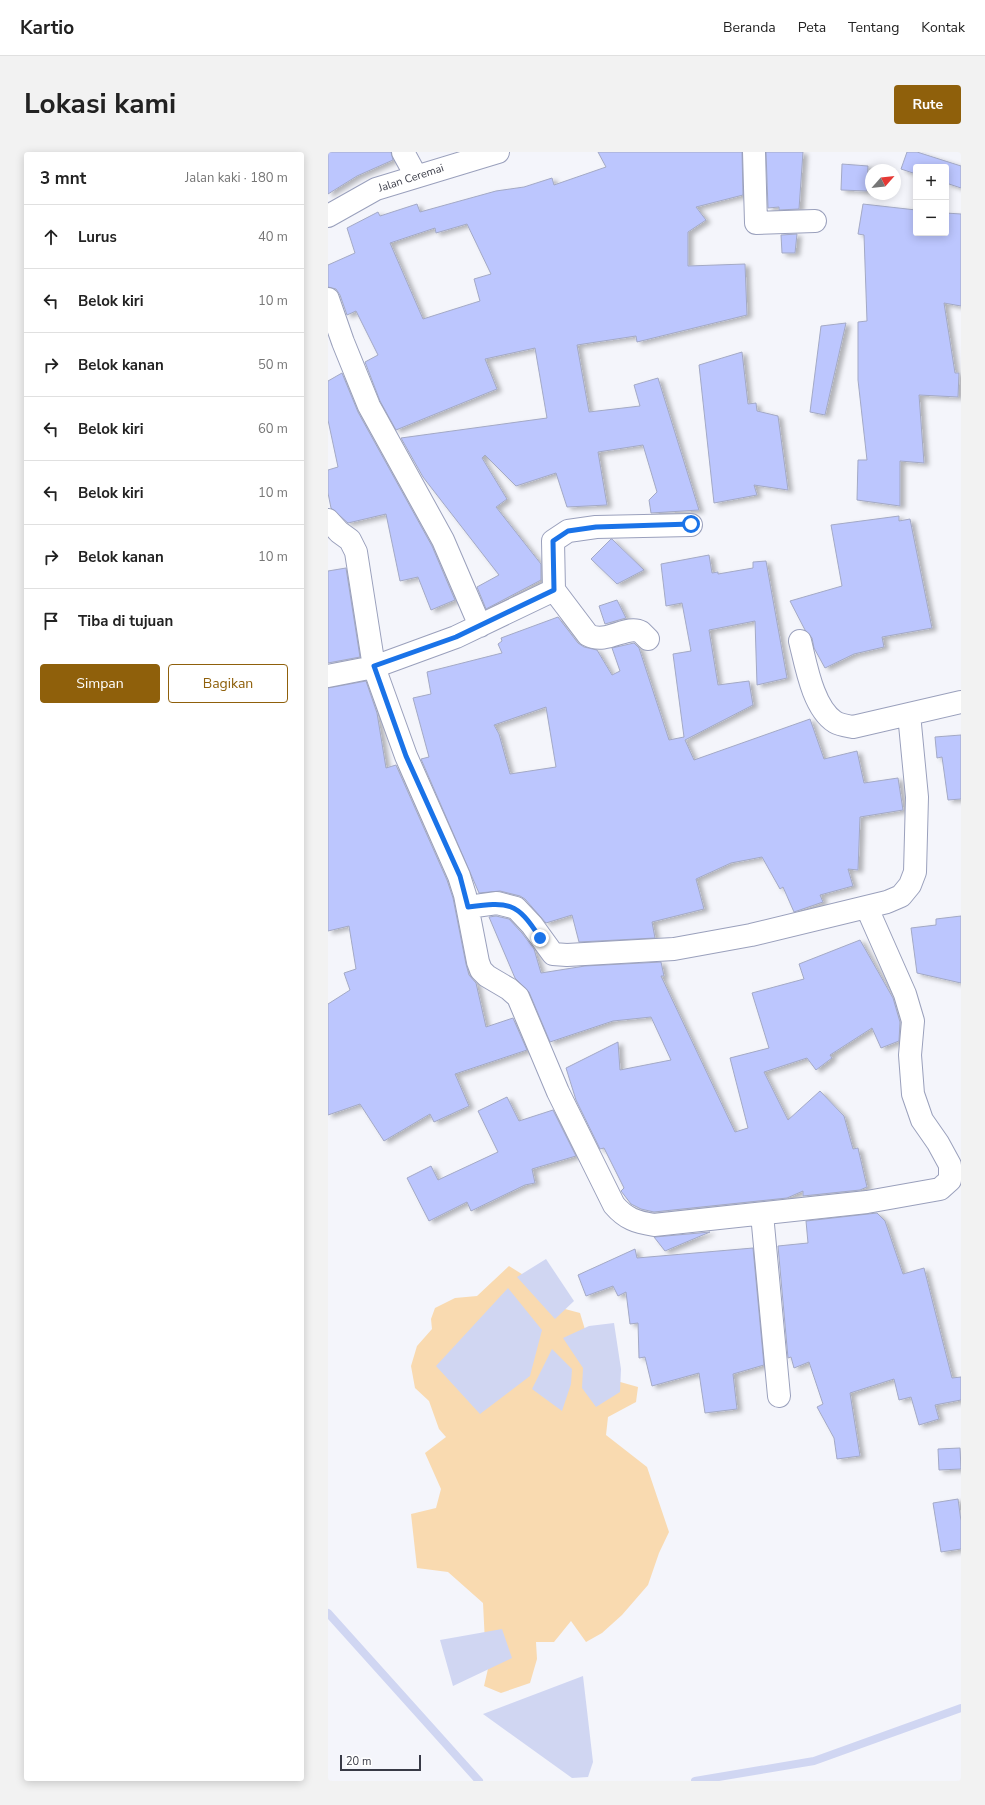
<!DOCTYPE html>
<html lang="id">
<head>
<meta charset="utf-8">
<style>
	body { margin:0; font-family:"Nunito Sans",sans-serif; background:#f2f2f2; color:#222 }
	.controls { position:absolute; right:12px; top:12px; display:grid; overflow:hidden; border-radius:4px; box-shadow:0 2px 10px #0003 }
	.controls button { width:36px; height:36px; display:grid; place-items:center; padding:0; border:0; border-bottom:1px solid #e0e0e0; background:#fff; color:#222; font:20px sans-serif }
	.compass { position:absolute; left:537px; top:12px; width:36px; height:36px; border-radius:50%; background:#fff; box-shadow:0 2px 10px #0003; rotate:63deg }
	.scale { position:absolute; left:12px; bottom:10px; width:81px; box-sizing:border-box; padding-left:4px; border:2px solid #383a46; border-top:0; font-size:11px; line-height:14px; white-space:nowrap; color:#383a46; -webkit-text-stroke:3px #fff; paint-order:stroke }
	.stop { position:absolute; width:12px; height:12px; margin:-9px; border:3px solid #1a73e8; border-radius:50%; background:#fff }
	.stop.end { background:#1a73e8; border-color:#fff; box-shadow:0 1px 4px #0008 }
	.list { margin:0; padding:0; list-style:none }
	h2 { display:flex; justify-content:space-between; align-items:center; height:52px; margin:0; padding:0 16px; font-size:17px }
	h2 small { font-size:13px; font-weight:400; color:#767676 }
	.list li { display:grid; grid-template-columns:26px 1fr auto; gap:12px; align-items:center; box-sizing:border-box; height:64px; padding:0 16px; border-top:1px solid #e0e0e0 }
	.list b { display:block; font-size:15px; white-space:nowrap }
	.list em { font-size:13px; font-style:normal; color:#767676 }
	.actions { display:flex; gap:8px; padding:12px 16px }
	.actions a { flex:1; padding:9px 0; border:1px solid #8f600b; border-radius:4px; text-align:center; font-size:14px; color:#8f600b }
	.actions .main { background:#8f600b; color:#fff }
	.icon { flex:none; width:22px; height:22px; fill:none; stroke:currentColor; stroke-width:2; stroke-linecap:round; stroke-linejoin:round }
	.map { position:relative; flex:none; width:633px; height:1629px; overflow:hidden; border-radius:4px }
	header { display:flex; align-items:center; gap:24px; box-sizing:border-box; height:56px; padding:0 20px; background:#fff; border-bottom:1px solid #e0e0e0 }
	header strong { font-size:19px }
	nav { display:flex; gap:22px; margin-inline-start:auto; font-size:14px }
	.intro { display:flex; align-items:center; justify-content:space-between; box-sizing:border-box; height:96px; padding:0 24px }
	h1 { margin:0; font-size:28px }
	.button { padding:10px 18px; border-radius:4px; background:#8f600b; color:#fff; font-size:14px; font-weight:700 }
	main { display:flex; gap:24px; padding:0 24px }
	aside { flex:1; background:#fff; border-radius:4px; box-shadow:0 2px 10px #0003 }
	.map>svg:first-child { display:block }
	.green { fill:#f9dab0 }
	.water { fill:#d0d6f2 }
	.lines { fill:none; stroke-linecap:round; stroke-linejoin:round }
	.stream { stroke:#d0d6f2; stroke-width:8 }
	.building { fill:#bcc6fe; stroke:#a3a9c5; fill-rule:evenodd; filter:url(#shadow) }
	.street-casing { stroke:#9aa0bc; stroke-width:24 }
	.secondary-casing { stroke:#9aa0bc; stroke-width:24 }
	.street { stroke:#fff; stroke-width:22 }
	.secondary { stroke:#fff; stroke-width:22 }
	.route { stroke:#1a73e8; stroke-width:5 }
	.labels { text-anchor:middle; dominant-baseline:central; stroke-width:3; stroke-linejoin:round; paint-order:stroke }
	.street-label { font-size:11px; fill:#383a46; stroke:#fff }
</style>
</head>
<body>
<header>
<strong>Kartio</strong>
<nav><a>Beranda</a><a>Peta</a><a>Tentang</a><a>Kontak</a></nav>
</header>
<div class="intro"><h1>Lokasi kami</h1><a class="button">Rute</a></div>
<main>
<aside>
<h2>3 mnt<small>Jalan kaki · 180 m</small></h2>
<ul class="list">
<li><svg class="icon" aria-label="ahead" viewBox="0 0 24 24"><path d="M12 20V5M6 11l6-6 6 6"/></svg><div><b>Lurus</b></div><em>40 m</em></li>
<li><svg class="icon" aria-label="left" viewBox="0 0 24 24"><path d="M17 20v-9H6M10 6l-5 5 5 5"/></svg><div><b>Belok kiri</b></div><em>10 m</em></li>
<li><svg class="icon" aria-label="right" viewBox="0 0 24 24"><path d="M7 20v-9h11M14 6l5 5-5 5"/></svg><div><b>Belok kanan</b></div><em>50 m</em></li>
<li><svg class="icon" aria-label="left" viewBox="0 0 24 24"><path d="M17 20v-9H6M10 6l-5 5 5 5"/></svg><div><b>Belok kiri</b></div><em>60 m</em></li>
<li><svg class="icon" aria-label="left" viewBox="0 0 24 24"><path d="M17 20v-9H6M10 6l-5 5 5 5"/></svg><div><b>Belok kiri</b></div><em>10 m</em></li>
<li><svg class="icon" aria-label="right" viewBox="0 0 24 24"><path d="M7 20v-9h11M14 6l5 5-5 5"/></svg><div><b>Belok kanan</b></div><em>10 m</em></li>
<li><svg class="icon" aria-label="arrive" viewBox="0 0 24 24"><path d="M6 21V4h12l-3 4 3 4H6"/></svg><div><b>Tiba di tujuan</b></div></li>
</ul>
<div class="actions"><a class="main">Simpan</a><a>Bagikan</a></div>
</aside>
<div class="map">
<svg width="633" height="1629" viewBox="0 0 633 1629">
	<defs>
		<filter id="shadow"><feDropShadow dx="4.5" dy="2.5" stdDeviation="2" flood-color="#0004"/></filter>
	</defs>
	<rect width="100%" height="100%" fill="#f4f5fb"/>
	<path class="green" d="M181,1114l24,15 17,24 30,8 19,63 39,11 -2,15 -28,15 -2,18 41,32 22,65 -10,21 -11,32 -26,30 -20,18 -16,9 -15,-21 -17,21h-18l1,17 -7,24 -29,10 -17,-7 6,-26 -5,-17 -2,-40 -35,-31 -31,-4 -6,-54 25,-6 5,-19 -16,-36 21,-16 -7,-8 -10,-28 -14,-13 -4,-22 6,-20 15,-17 -1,-10 4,-11 20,-10 22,-2z"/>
	<path class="water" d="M218,1107l28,42 -19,18 -38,-42z
		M180,1136l34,42 -12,46 -50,38 -44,-48z
		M286,1171l7,46 -1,23 -24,15 -14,-19 1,-20 -20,-30 26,-12z
		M224,1197l20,20 -1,15 -9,27 -30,-22z
		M174,1477l10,29 -59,28 -13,-46z
		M255,1524l10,86 -5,15 -16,1 -89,-64z"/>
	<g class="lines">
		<path class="stream" d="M0,1461l151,168
			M367,1629l119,-20 147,-53"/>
	</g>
	<path class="building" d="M0,0h63l2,8 -36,16 -29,18z
		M270,0h144l1,43 -47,12 10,13 -18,12v34l57,-2 2,51 -110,27 -1,-6 -59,9 12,67 51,-6 -6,-21 24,-7 41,132 -48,3 -2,-13 8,-8 -14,-47 -45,7 9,53 -40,2 -11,-34 -40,13 -31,-31 -3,3 25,41 -11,8 45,57v16l-55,29 -9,-22 22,-12 -76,-98 -22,-39 146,-20 -12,-70 -50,11 12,30 -101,41 -16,-29 -15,-39 13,-7 -22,-44 -9,4 -7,-20 -4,-6 -8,-2v-22l27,-12 -8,-25 31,-16 2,4 37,-12 3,8 76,-21 28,-4 28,-9 2,7 52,-18zM139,72l24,50 -17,5 6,22 -57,18 -33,-76 45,-15 1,5z
		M438,0h37l-4,57 -20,1v-3l-11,1z
		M579,0h10l44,14v22l-15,-5v-16h-30v7l-15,-5z
		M514,12l26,2 -1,25 -26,-1z
		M535,52l53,6v23h30v-20l15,1v92l-17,-3 11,70h4l-1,24 -39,-2 5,68 -24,-2v45l-43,-6 1,-40h9l-9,-80v-58l9,-1 -3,-86 -6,-1z
		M469,82l-2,19h-13l-1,-18z
		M518,171l-21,92 -15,-3 11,-86z
		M414,200l6,52 8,-1 1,8 21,5 10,74 -34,-5 3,10 -43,8 -15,-138z
		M14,221l16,39 74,134 23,54 -24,10 -13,-33 -18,4 -14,-67 -38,9 -17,-15 -3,-15v-23l10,-3 -10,-47v-39z
		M571,364v5l11,-2 22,109 -50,9 2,10 -30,7 -29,14 -11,-20 -2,-10 -7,-8 -15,-29 52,-15 -11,-61z
		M283,387h1l32,31 -27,14 -26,-25z
		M381,403l3,18 6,-1v2l35,-6v-6l13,-1 21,117 -30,7 -2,-64 -46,9 9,55 31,-4 4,24 -68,35 9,20 116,-41 14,40 33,-8 7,32 34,-5 5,32 -43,7 -2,53 -10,-1 5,17 -33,9 3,7 -29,10 -11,-25 -3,2 -18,-32 -31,6 -35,16 8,30 -52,13 3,16 -76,4 -7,-27 -26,8 -21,-24 -5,-3 -20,-5 -21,2 -58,-134 8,-2 -16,-59 18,-4 -4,-22 75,-19 -4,-9 4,-3 -1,-3 57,-21 20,26 6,4 13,3 15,25 8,-4 -8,-23 22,-5 5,5 30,92 15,-3 -11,-83 18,-3 -9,-48 -16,3 -5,-42zM218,555l10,60 -46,7 -11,-40 -5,-9z
		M18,416l14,89 -32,6v-92z
		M289,448l9,18 -21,6 -6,-18z
		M38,529l11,32 9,55 10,-3 51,115 6,18 13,66 3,11 7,8 10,44 27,-9 14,32 -72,24 14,32 -35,16 -4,-8 -46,27 -24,-37 -32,11v-111l22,-14 -6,-17 12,-4 -7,-43 -21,5v-243z
		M633,583v64l-13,1 -6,-43 -5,1 -2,-21z
		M168,764l13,3 13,14 12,16 7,24 44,-7 76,-4 3,14h-3l74,156 13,-4 -18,-70 39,-10 -17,-55 52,-14 -5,-15 61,-24 33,58 7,24 -1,19 -18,7 -9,-20 -42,27 2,3 -16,12 -9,-12 -43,14 24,48 32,-29 24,25 9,33 5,-1 9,39 -7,3 -57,6v-5l-16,7 -133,14 -13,-3 -10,-5 -10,-13 3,-3 -20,-40 -4,1 -24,-49 -10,-32 52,-26 2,28 51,-10 -20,-43 -38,4 -63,21 -21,-50 -14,-14 -26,-61z
		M633,764v67l-44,-10 -6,-45 25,-3v-6z
		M179,945l12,24 34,-11 23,46 -44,13 3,14 -10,2 -54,26 -4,-9 -38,19 -22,-43 24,-12 7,14 60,-28 -20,-41z
		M549,1061l8,8 18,53 21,-6 28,110 9,-1v23l-26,5 4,14 -20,6 -8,-28 -12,3 -5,-21 -44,14 10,63 -23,3 -3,-21 -17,-31 6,-3 -14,-42 -15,6 -3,-11 -3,1 -10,-112 30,-3 -2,-22z
		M382,1080l-45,19 -11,-14h1z
		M425,1096l11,117 -31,9 4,35 -32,4 -6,-40 -47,13 -7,-29 -6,1 -1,-35 -8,1 -4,-32 -8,4 -5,-10 -27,10 -8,-21 57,-26 2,9z
		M632,1296l1,21 -22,1 -1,-21z
		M630,1347l3,22v28l-20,3 -8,-49z"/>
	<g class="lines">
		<defs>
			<path id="street" d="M75,0l13,24
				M426,0l2,71 59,-2
				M0,147l15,43 26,64 74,134 37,86
				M0,368l11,12 11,8 6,12 18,115 82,-30 98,-47 -1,-49 15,-10 28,-4 95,-2
				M226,438l34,45c19,10 39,-11 53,-3 2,2 5,5 7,7
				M472,489c6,24 13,67 35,81 5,3 13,4 18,5l108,-25
				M0,524l46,-9 32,89 53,120 6,19 13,67 3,8 6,6 22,13 9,8 40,95 56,113c12,14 22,17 40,20l213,-23 73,-13 10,-9v-15l-12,-22 -16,-23 -9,-26 -3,-39 3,-34 -8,-27 -38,-86
				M140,755l29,-4 19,5 16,17 21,29 14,1 107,-6 77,-14 136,-33 14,-6 9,-11 5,-13 2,-75 -8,-83
				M434,1062l17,182"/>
			<path id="secondary" d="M0,64l48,-27 122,-37"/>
		</defs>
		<use href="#street" class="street-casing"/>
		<use href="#secondary" class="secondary-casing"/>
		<use href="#street" class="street"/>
		<use href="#secondary" class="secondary"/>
	</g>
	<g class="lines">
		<path class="route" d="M212,786c-23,-37 -32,-36 -72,-31l-8,-31 -54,-120 -32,-90 82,-29 98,-47 -1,-49 15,-10 28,-4 95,-3"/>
	</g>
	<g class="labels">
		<g class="street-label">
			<text transform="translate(83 26) rotate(-18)">Jalan Ceremai</text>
		</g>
	</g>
</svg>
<div class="controls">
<button>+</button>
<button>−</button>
</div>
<svg class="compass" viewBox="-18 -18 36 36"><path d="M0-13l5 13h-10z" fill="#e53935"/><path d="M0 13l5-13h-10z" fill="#767676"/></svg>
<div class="scale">20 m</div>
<div class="stop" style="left:363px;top:372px"></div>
<div class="stop end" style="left:212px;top:786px"></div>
</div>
</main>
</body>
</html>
